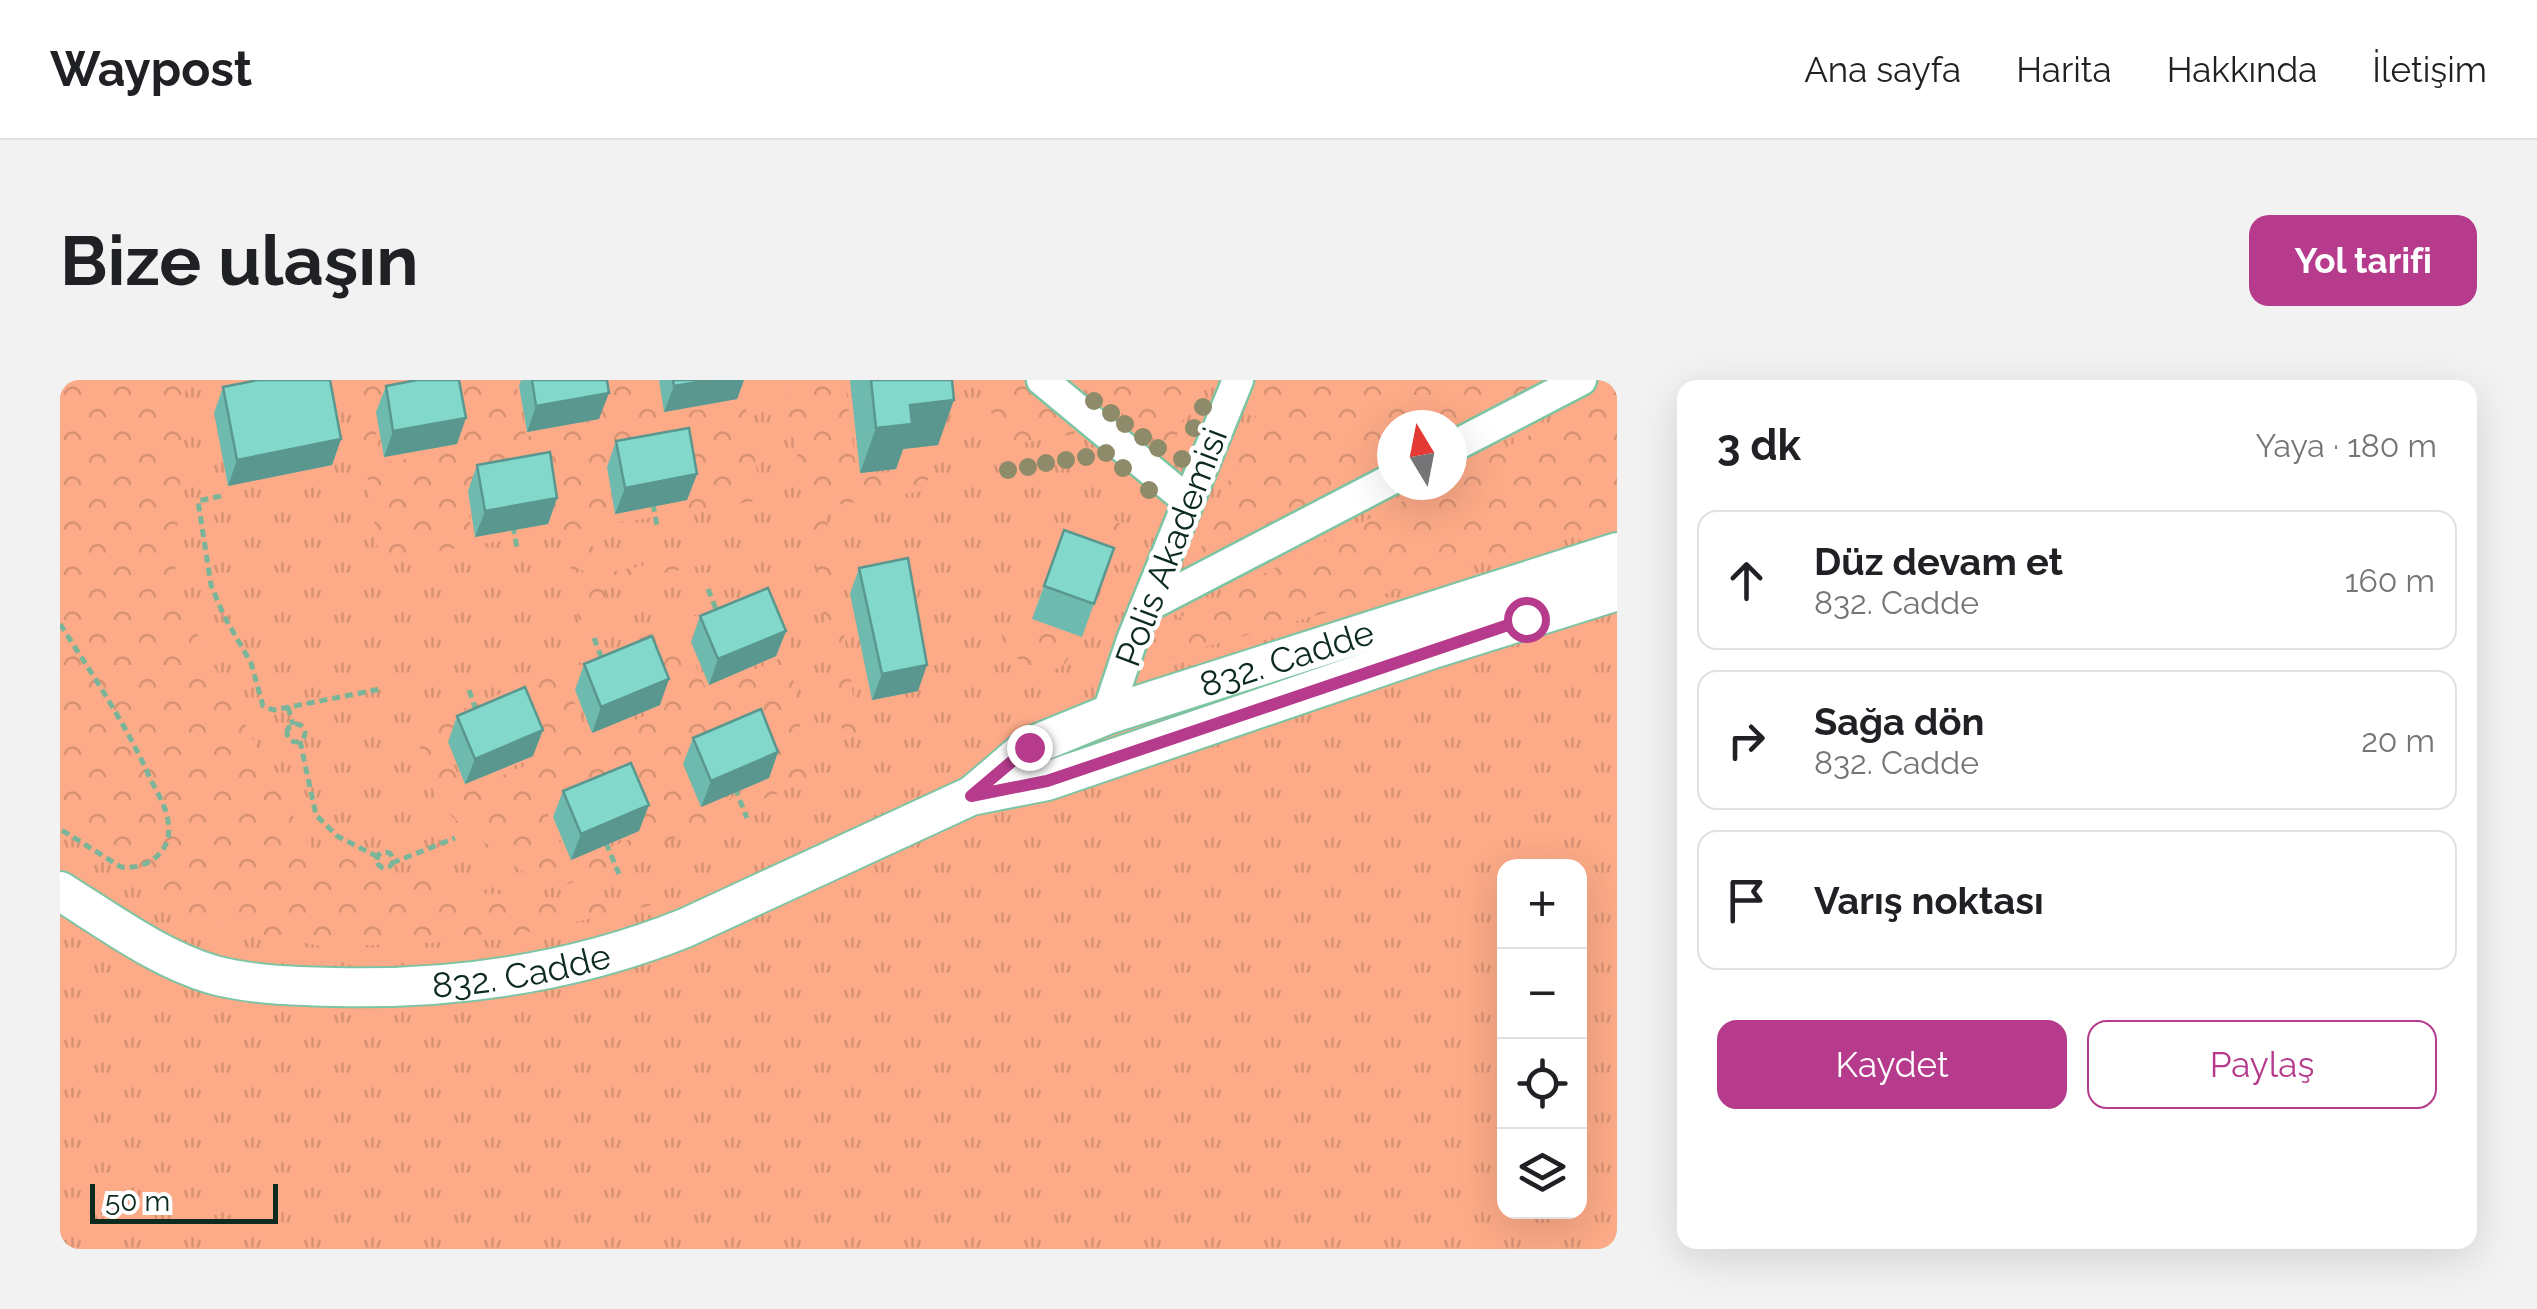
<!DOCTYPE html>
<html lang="tr">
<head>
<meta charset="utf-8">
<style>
	body { margin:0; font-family:Raleway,sans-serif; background:#f2f2f2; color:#202124 }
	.controls { position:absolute; right:30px; bottom:30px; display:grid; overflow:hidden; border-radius:20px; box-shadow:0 10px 40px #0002 }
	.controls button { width:90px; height:90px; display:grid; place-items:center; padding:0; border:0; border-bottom:2px solid #e0e0e0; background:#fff; color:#202124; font:50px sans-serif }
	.compass { position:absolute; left:1317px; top:30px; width:90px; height:90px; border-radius:50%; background:#fff; box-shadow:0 10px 40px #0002; rotate:350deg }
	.scale { position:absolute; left:30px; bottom:25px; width:188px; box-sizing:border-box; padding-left:10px; border:5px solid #0c2a1e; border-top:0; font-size:28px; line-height:35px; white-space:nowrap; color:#0c2a1e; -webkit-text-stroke:8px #fff; paint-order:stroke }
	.stop { position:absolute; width:30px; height:30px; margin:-22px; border:8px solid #b63b8d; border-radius:50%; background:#fff }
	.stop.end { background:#b63b8d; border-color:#fff; box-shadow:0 2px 10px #0008 }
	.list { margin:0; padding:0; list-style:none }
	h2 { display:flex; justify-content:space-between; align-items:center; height:130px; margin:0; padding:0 40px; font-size:42px }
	h2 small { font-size:32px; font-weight:400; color:#757577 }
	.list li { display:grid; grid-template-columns:65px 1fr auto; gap:30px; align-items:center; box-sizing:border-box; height:140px; margin:0 20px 20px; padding:0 20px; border:2px solid #e0e0e0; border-radius:20px }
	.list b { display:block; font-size:38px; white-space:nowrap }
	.list p { margin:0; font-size:32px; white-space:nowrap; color:#757577 }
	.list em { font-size:32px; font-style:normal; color:#757577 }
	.actions { display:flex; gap:20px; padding:30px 40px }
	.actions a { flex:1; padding:22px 0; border:2px solid #b63b8d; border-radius:20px; text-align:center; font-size:35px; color:#b63b8d }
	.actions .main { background:#b63b8d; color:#fff }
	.icon { flex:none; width:55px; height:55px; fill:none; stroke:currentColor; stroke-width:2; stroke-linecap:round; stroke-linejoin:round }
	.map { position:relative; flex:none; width:1557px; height:869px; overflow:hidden; border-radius:20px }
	header { display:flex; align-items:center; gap:60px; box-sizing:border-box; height:140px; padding:0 50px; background:#fff; border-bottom:2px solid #e0e0e0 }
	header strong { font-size:48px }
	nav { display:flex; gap:55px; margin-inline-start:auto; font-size:35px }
	.intro { display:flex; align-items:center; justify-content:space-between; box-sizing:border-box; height:240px; padding:0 60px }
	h1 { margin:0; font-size:70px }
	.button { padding:25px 45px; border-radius:20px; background:#b63b8d; color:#fff; font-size:35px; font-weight:700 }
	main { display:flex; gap:60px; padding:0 60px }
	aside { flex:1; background:#fff; border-radius:20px; box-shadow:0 10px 40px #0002 }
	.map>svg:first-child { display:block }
	.grass { fill:url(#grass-tufts); fill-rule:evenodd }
	.forest { fill:url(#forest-crowns); fill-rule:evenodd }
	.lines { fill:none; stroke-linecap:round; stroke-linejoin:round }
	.minor-casing { stroke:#7dc4a3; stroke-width:35 }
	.tertiary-casing { stroke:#7dc4a3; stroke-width:42 }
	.path { stroke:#7ab499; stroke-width:5; stroke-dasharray:8 5; stroke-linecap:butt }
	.minor { stroke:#fff; stroke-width:30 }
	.tertiary { stroke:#fff; stroke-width:38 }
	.tree { fill:#8d8b69 }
	.wall { fill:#6fbaaf }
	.shaded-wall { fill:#5a978e }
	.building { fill:#81d8cb; stroke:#5a978e; stroke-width:2.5 }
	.route { stroke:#b63b8d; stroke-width:12 }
	.labels { text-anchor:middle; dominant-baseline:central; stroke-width:9; stroke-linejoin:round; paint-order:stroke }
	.street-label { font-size:35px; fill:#0c2a1e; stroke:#fff }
</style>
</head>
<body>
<header>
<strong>Waypost</strong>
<nav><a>Ana sayfa</a><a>Harita</a><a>Hakkında</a><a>İletişim</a></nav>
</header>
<div class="intro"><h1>Bize ulaşın</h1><a class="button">Yol tarifi</a></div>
<main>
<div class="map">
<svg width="1557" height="869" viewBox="0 0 1557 869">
	<defs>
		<pattern id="grass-tufts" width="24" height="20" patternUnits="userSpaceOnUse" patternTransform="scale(2.5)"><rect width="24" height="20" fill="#fcaa87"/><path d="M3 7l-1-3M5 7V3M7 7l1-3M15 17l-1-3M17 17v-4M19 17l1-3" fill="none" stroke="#d79274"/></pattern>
		<pattern id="forest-crowns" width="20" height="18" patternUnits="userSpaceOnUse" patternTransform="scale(2.5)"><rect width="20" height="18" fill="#fcaa87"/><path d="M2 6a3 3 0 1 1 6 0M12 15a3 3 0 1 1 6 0" fill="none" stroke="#d79274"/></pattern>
	</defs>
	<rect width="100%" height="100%" fill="#b4fdda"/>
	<path class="grass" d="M0,0h1557v869h-1557zM1332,45h60v60h-60zM1444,487h76v345h-76z"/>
	<path class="forest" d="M0,0h126l-12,210 136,258 154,44 193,12 -165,36 -167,7 -148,-30 -117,-92z
		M318,0h151l-13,3 10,54 77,-14 -7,-43h61l7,36 75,-14 -3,-22h5l21,120 -382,60 -27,-176zM392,14l9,56 -80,13 -9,-55zM620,71l10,52 -77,14 -9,-52zM482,94l9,52 -78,14 -8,-52z
		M722,0h63l12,97 76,-9 -10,23 -98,16 33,222 -3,6 -13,-5 -34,-220z
		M926,0h35l56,50 -3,4 -77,13z
		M1016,0h124l-29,69z
		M1210,0h154c23,13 39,4 62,0 23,0 50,0 74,0l-108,56v-11h-60v41l-200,104z
		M1557,9v131l-296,94 -165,47 -6,-10 6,-21 278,-145h18v-9z
		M1052,137l8,7 1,33 -20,16 -18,-35 10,-11z
		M533,166l7,28 122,-23 2,10 -121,24 8,36 -29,12 -5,-19 14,-6 -8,-38 -12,1 -4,-20z
		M720,202l27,195 -4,5 -234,102 -33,-5 -16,-9 -79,-62 -12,-27 -14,-53zM699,228l22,50 -74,33 -23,-51zM584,276l22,51 -76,32 -22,-51zM457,327l21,53 -73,31 -23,-53zM692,349l22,51 -75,32 -22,-51zM562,402l22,51 -75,32 -21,-51z
		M963,242l38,15 8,20 -4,7 -23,12 -37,-27 -4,-18 8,-7z"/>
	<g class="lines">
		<defs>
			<path id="minor" d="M982,0l145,120
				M1392,67l129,-67
				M1086,227l246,-128
				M1047,335l25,-75 106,-260"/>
			<g id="tertiary">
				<path id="s1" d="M914,414l55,-47 78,-32 510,-163"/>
				<path id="s2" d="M0,511c48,30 99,68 154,84 39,10 80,11 120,12 120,3 239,-14 351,-59l286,-132 76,-15 383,-131 187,-59"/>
			</g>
		</defs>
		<use href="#minor" class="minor-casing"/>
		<use href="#tertiary" class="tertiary-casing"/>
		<path class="path" d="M161,116l-23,5 13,84 13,31 27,47 12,43 11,4 107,-21
			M593,124l4,22
			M453,146l4,22
			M648,209l10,25
			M0,244c32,50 66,100 90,154 7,14 16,28 18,43 6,30 -20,49 -47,46l-61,-38
			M534,258l9,24
			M409,310l8,23
			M228,327l5,18
			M227 353a9 9 0 1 1 18 0a9 9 0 1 1-18 0Z
			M240,361l16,74 21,21 41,21
			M675,408l12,30
			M546,463l13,31
			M317 480a8 8 0 1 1 16 0a8 8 0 1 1-16 0Z
			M332,483l63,-25"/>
		<use href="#minor" class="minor"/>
		<use href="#tertiary" class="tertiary"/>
	</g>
	<g class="tree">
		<circle cx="1034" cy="21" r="9"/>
		<circle cx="1143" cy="27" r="9"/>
		<circle cx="1051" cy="33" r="9"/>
		<circle cx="1065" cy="44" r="9"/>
		<circle cx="1134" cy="48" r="9"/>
		<circle cx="1083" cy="57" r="9"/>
		<circle cx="1098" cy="68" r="9"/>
		<circle cx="1046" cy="73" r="9"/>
		<circle cx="1026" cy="77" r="9"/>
		<circle cx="1122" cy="79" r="9"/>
		<circle cx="1006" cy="80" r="9"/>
		<circle cx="986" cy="83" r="9"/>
		<circle cx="968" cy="87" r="9"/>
		<circle cx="1063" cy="88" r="9"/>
		<circle cx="948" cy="90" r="9"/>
		<circle cx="1089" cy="110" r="9"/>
	</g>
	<path class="wall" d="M461,0h86l-8,39 -72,13 -8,-46z
		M599,0h85l-7,19 -73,13z
		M790,0h102l-14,65 -35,4 -7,20 -36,4z
		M326,6l71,58 -73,13 -8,-45z
		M163,7l118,52 -9,26 -104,21 -14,-73z
		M556,61l81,33 -10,26 -72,14 -8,-47z
		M417,85l80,33 -9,26 -73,13 -7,-46z
		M1004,150l50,18 -32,89 -50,-18z
		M799,188l59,123 -46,9 -22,-106z
		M640,236l86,15 -10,25 -67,29 -18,-43z
		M524,284l76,41 -68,28 -17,-43z
		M397,336l76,40 -68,28 -17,-42z
		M633,358l85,14 -9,26 -68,29 -18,-43z
		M503,411l76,40 -68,29 -18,-43z"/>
	<path class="shaded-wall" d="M650,0h34l-7,19 -73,13 10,-26z
		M549,13l-10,26 -72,13 9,-26z
		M894,20l-16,45 -35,4 -7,20 -36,4 16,-45 34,-23z
		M406,38l-9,26 -73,13 9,-26z
		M281,59l-9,26 -104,21 9,-26z
		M637,94l-10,26 -72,14 10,-26z
		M497,118l-9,26 -73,13 10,-26z
		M726,251l-10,25 -67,29 9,-26z
		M867,285l-9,26 -46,9 10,-26z
		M609,299l-9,26 -68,28 9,-26z
		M483,350l-10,26 -68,28 10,-25z
		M718,372l-9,26 -68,29 10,-26z
		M589,425l-10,26 -68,29 10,-26z"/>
	<path class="building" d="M198,0h72l11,59 -104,21 -14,-73z
		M357,0h42l7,38 -73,13 -7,-45z
		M472,0h75l2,13 -73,13z
		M613,0h37l-36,6z
		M811,0h81l2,20 -44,5 2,19 -36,4z
		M629,48l8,46 -72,14 -9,-47z
		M490,72l7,46 -72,13 -8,-46z
		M1004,150l50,18 -20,56 -50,-18z
		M848,178l19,107 -45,9 -23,-106z
		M708,208l18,43 -68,28 -18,-43z
		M592,256l17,43 -68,28 -17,-43z
		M465,307l18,43 -68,29 -18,-43z
		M701,329l17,43 -67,29 -18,-43z
		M571,383l18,42 -68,29 -18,-43z"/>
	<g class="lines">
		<path class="route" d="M969,367l-58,49 76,-15 479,-162"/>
	</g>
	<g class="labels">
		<g class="street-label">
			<text transform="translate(1111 167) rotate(-69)">Polis Akademisi</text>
			<text stroke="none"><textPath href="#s1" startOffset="345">832. Cadde</textPath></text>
			<text stroke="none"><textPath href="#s2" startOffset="485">832. Cadde</textPath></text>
		</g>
	</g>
</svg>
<div class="controls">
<button>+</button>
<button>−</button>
<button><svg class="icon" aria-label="locate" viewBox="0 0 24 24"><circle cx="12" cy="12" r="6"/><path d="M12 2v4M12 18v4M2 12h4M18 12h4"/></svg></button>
<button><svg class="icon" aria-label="layers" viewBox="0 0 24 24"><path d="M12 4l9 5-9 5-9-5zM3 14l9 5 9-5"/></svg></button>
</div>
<svg class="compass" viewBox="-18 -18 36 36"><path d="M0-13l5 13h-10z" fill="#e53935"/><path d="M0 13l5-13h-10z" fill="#757577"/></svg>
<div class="scale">50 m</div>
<div class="stop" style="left:1466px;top:239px"></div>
<div class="stop end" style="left:969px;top:367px"></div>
</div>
<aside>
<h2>3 dk<small>Yaya · 180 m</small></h2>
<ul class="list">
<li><svg class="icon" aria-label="ahead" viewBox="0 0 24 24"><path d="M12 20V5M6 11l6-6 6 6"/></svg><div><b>Düz devam et</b><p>832. Cadde</p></div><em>160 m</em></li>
<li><svg class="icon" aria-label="right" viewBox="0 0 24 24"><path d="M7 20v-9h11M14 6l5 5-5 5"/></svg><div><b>Sağa dön</b><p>832. Cadde</p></div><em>20 m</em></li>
<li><svg class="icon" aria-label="arrive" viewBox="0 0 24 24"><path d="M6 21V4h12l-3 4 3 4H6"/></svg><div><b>Varış noktası</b></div></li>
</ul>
<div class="actions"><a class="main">Kaydet</a><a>Paylaş</a></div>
</aside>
</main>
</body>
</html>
